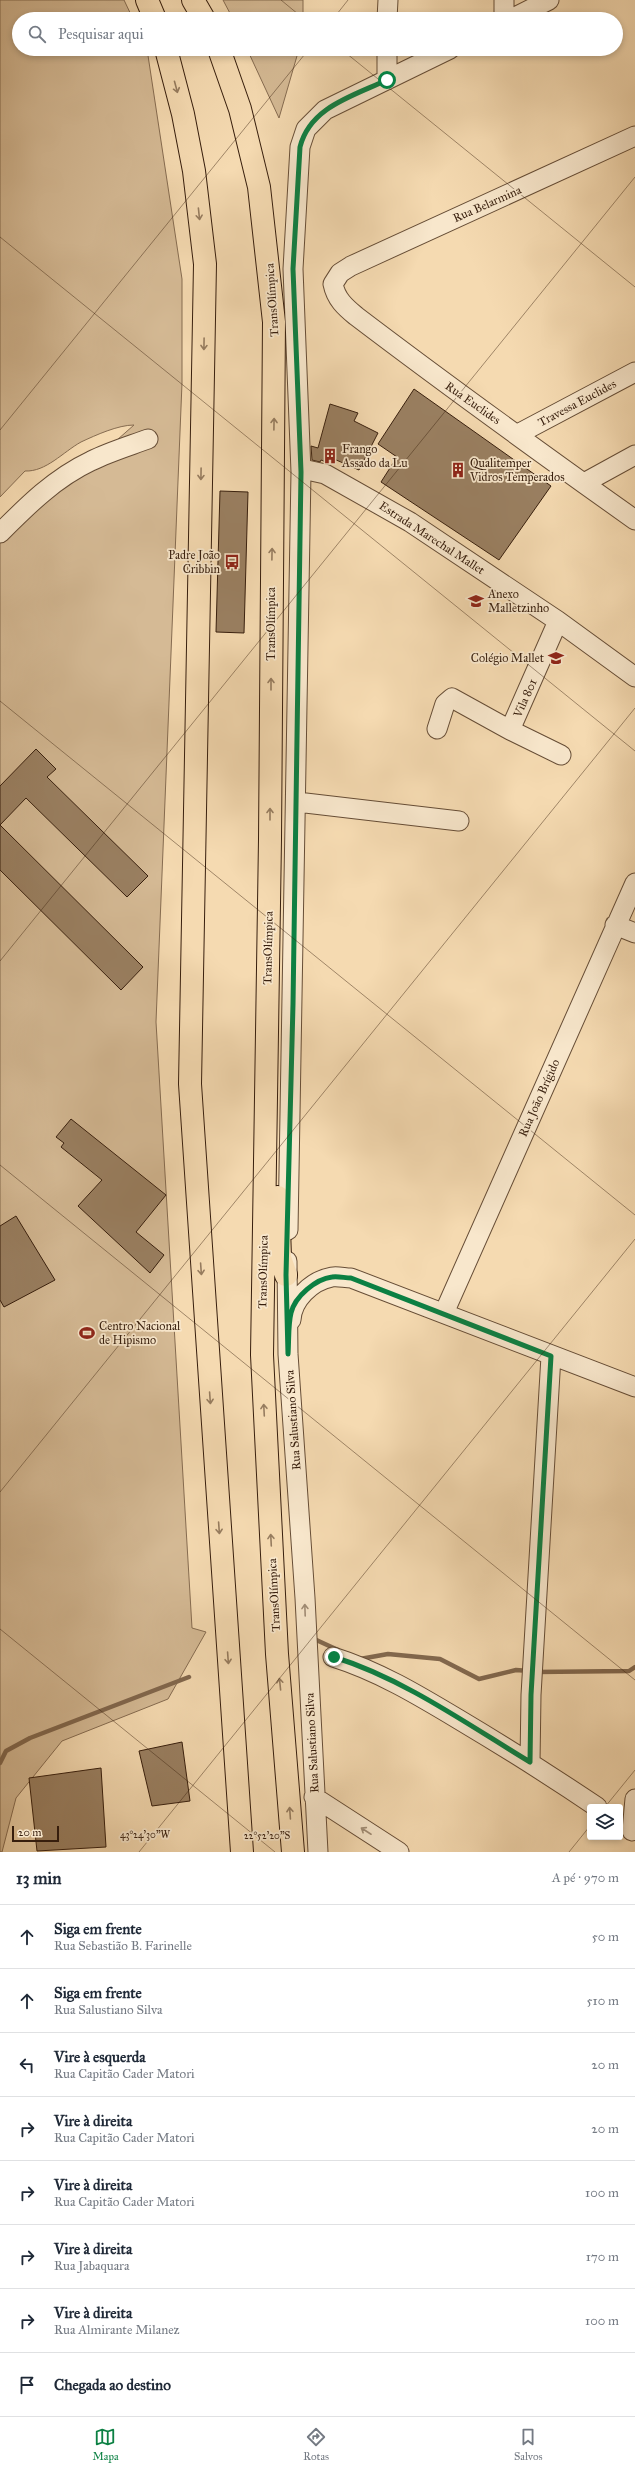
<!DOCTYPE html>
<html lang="pt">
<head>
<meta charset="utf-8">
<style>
	body { margin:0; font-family:"IM FELL Great Primer",serif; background:#f6f6f7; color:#1f2937 }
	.controls { position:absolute; right:12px; bottom:12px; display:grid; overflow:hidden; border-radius:4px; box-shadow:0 2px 6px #0003 }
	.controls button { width:36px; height:36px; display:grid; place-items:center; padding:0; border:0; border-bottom:1px solid #e0e1e3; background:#fff; color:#1f2937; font:20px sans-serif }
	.scale { position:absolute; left:12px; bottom:10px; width:47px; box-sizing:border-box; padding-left:4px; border:2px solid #371e0d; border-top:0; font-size:11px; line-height:14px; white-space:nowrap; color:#371e0d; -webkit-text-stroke:3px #f8e7cc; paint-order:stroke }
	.stop { position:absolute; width:12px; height:12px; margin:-9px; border:3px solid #0b8043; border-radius:50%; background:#fff }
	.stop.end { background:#0b8043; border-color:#fff; box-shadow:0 1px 4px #0008 }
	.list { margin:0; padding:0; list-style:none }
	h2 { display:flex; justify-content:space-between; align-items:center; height:52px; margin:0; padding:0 16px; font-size:17px }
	h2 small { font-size:13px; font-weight:400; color:#747a83 }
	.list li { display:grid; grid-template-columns:26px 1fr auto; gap:12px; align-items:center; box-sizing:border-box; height:64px; padding:0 16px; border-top:1px solid #e0e1e3 }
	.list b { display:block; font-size:15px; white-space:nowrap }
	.list p { margin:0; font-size:13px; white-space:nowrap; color:#747a83 }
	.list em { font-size:13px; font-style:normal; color:#747a83 }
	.icon { flex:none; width:22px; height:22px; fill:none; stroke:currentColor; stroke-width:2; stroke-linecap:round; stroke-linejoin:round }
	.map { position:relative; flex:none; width:635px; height:1852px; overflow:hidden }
	.search { position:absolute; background:#fff; box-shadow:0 2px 6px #0003; left:12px; right:12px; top:12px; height:44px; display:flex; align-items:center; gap:10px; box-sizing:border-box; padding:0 14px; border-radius:22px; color:#747a83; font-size:15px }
	.sheet { height:564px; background:#fff }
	nav { display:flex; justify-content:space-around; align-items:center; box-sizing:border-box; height:56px; border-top:1px solid #e0e1e3; background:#fff; font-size:11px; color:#747a83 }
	nav a { display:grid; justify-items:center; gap:2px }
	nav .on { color:#0b8043 }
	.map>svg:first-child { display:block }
	.green { fill:#d5ba95; stroke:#866c51 }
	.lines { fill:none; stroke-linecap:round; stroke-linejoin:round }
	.stream { stroke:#82684e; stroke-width:4.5 }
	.building { fill:#9a8062; stroke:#371e0d }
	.minor-casing { stroke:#664d36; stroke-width:21 }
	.highway-casing { stroke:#371e0d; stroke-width:24 }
	.minor { stroke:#f8e7cc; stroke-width:19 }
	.highway { stroke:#f5dab1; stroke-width:22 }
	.oneway { stroke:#967c5f }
	.oneway2 { stroke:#a18d76 }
	.route { stroke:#0b8043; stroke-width:5 }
	.ticks { fill:none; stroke:#371e0d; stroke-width:1; stroke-opacity:0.45 }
	.labels { text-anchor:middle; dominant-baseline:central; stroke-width:3.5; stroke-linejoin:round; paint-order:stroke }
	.street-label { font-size:12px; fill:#371e0d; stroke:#f8e7cc }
	.poi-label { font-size:12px; fill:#371e0d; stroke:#f8e7cc; text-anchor:start }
	.ticks-label { font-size:10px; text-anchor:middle; fill:#371e0d; stroke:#f8e7cc; stroke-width:3.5; stroke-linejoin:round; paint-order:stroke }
</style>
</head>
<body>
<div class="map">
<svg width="635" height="1852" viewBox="0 0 635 1852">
	<rect width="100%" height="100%" fill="#f5dab1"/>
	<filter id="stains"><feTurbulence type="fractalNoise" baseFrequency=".005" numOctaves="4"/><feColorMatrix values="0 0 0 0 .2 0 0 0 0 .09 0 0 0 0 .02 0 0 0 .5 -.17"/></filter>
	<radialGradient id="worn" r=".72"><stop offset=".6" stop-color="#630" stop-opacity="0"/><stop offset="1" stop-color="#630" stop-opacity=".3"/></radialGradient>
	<path class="green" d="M0,0h124l9,19h-114v30h128l35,230v104l-26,639 36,606 14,4 -38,67 -106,42 -46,57 -14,54h-2v-1309l134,-118c-16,0 -38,10 -53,17 -18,10 -35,30 -56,29l-25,26z
		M223,0h80v19h-70z
		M247,49h52l-20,69z"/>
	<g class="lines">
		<path class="stream" d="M312,1638l26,12
			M360,1659l28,-5 52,5 39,20 37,-9 13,1
			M536,1672l93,-1 6,-4
			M0,1763l6,-12 24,-13 159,-61"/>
	</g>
	<path class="building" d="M414,389l137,97 -52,74 -118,-78 16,-25 -19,-13z
		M330,404l28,9 -4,8 24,12 -19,37 -25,-11 -3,5 -10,-4 -1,2 -8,-2 -1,-14 7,2z
		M220,491l28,1 -4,141 -28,-1z
		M36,749l20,20 -9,8 101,99 -21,21 -101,-99 -26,27v-39z
		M0,825l143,142 -22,23 -121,-120z
		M71,1119l95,76 -30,37 28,23 -14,18 -72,-67 24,-26 -41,-33 3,-4 -8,-6z
		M16,1216l39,64 -51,27 -4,-7v-74z
		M182,1742l8,59 -38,5 -13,-55z
		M101,1768l5,79 -69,4 -8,-73z"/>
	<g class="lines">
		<defs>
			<path id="minor" d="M504,0v19
				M387,19l1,-19
				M511,19l38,-19
				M387,80v-31
				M635,136l-284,130 -11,7 -7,11c3,15 12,23 23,32 92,70 185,137 279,204
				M518,434l117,-62
				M301,472l6,-2 18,4 85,48 148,99 77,56
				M584,483l51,-28
				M0,533c28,-28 55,-55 91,-72 18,-9 38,-15 57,-22
				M558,621l-48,109 51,25
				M437,729l8,-25 7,-6 58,32
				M297,802l162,19
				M615,925l20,8
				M288,1230l13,-758 -8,-203 7,-122 6,-18 19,-19 125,-61
				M287,1261l1,93 17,244 13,254
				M444,1313l191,-430
				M291,1320c1,-20 20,-39 41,-43 6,-1 13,1 19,1l284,109
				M333,1657c45,14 85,38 125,62 47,28 93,57 139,88
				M530,1762l1,-67 20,-339
				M314,1797l85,55
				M632,1831l3,-32"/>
			<path id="highway" d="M147,0l8,19
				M193,0l11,19
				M166,49l17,65 11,57 11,93 -15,820 52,768
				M219,49l21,60 19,78 15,135 -4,517 -8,516 15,299 16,198
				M278,1197l2,61 6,17"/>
		</defs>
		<use href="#minor" class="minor-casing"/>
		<use href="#highway" class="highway-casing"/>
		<use href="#minor" class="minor"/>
		<use href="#highway" class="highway"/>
	</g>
	<defs><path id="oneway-shaft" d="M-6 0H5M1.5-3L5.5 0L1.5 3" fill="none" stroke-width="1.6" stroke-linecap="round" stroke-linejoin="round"/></defs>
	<g class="oneway">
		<use href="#oneway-shaft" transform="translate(176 87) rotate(75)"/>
		<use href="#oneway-shaft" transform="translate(199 214) rotate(84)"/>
		<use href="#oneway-shaft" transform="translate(204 344) rotate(91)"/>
		<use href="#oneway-shaft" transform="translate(274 424) rotate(-89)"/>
		<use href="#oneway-shaft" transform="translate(201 474) rotate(91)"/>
		<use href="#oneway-shaft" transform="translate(272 554) rotate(-89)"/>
		<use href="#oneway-shaft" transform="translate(271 684) rotate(-90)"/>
		<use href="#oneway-shaft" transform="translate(270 814) rotate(-90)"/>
		<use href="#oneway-shaft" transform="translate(201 1269) rotate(86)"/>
		<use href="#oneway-shaft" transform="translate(210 1398) rotate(86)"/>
		<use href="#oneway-shaft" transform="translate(264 1410) rotate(-93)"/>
		<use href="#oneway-shaft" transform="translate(219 1528) rotate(86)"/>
		<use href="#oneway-shaft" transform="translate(271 1540) rotate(-93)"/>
		<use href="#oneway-shaft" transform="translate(228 1658) rotate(86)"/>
		<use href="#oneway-shaft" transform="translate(280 1684) rotate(-96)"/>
		<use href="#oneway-shaft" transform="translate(290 1813) rotate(-94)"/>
	</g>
	<g class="oneway2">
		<use href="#oneway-shaft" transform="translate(305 1610) rotate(-92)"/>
		<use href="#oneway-shaft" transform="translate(366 1831) rotate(-147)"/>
	</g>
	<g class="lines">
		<path class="route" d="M334,1657c70,22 133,67 196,105l1,-67 20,-339 -200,-78c-6,0 -13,-2 -19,-1 -16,2 -37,19 -41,36 -3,12 -2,27 -3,41l-2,-79 7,-271 8,-532 -8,-203 7,-122c10,-40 53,-51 87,-67"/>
	</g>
	<path class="ticks" d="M281,0l23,19M333,19l15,-19M341,49l294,238M0,237l635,514M0,430l309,-381M0,701l635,514M0,961l635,-784M0,1165l635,515M0,1492l635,-784M0,1629l275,223M605,1807l30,-37M139,1852l496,-613M569,1852l21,-26"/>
	<defs>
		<symbol id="building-bare" viewBox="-9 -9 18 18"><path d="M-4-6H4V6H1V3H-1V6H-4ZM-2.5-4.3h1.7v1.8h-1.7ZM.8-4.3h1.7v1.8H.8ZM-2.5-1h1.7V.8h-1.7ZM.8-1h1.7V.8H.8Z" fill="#8f2418" stroke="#f8e7cc" stroke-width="2.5" paint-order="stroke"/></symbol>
		<symbol id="bus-bare" viewBox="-9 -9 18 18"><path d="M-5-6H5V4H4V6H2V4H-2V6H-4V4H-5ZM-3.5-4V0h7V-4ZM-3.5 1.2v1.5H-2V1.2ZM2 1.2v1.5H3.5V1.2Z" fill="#8f2418" stroke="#f8e7cc" stroke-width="2.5" paint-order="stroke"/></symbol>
		<symbol id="school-bare" viewBox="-9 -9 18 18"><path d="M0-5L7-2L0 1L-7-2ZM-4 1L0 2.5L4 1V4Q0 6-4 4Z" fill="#8f2418" stroke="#f8e7cc" stroke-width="2.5" paint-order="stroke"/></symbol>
		<symbol id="stadium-bare" viewBox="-9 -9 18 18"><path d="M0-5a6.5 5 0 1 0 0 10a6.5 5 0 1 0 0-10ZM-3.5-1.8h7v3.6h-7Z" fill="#8f2418" stroke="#f8e7cc" stroke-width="2.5" paint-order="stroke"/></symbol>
	</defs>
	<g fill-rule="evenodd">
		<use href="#building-bare" x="319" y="445" width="22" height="22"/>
		<use href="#building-bare" x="447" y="459" width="22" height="22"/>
		<use href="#bus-bare" x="221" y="551" width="22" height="22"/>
		<use href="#school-bare" x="465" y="590" width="22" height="22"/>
		<use href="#school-bare" x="545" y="647" width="22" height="22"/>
		<use href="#stadium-bare" x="76" y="1322" width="22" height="22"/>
	</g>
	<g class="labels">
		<g class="street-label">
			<text transform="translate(487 204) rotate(-24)">Rua Belarmina</text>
			<text transform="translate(272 300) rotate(-94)">TransOlímpica</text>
			<text transform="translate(473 403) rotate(35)">Rua Euclides</text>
			<text transform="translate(577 403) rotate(-28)">Travessa Euclides</text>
			<text transform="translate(432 538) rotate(33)">Estrada Marechal Mallet</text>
			<text transform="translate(271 624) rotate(-90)">TransOlímpica</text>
			<text transform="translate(525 698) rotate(-66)">Vila 801</text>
			<text transform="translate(268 948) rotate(-89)">TransOlímpica</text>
			<text transform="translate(539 1098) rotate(-66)">Rua João Brígido</text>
			<text transform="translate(263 1272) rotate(-89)">TransOlímpica</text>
			<text transform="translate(293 1420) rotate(-94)">Rua Salustiano Silva</text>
			<text transform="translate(274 1595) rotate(-93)">TransOlímpica</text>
			<text transform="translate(312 1743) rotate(-93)">Rua Salustiano Silva</text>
		</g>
		<g class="poi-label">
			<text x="342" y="449">Frango<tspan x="342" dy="14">Assado da Lu</tspan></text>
			<text x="470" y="463">Qualitemper<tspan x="470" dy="14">Vidros Temperados</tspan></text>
			<text x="220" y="555" text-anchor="end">Padre João<tspan x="220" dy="14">Cribbin</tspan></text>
			<text x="488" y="594">Anexo<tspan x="488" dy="14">Malletzinho</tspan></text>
			<text x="544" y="658" text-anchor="end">Colégio Mallet</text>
			<text x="99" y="1326">Centro Nacional<tspan x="99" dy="14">de Hipismo</tspan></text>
		</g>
	</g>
	<g class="ticks-label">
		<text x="145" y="1838">43°24'30"W</text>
		<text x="267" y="1839">22°52'20"S</text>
	</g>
	<rect width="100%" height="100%" filter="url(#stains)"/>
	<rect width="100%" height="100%" fill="url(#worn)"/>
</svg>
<div class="controls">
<button><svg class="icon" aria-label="layers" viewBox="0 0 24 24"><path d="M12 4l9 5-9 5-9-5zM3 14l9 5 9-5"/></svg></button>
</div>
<div class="scale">20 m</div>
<div class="stop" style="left:387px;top:80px"></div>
<div class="stop end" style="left:334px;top:1657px"></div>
<div class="search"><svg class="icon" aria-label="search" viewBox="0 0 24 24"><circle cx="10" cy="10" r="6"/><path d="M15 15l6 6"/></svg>Pesquisar aqui</div>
</div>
<section class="sheet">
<h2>13 min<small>A pé · 970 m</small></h2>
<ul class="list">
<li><svg class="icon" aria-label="ahead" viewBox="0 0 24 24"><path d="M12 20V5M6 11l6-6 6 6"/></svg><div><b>Siga em frente</b><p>Rua Sebastião B. Farinelle</p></div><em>50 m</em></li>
<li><svg class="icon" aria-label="ahead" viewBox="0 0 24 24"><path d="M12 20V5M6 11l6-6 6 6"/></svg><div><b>Siga em frente</b><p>Rua Salustiano Silva</p></div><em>510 m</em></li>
<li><svg class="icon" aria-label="left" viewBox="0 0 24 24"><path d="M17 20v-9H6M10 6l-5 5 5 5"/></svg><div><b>Vire à esquerda</b><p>Rua Capitão Cader Matori</p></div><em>20 m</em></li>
<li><svg class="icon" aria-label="right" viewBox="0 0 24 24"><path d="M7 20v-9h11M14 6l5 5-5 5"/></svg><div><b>Vire à direita</b><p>Rua Capitão Cader Matori</p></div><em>20 m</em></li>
<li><svg class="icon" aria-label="right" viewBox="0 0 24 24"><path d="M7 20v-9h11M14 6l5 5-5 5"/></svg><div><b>Vire à direita</b><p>Rua Capitão Cader Matori</p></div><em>100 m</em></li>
<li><svg class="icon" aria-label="right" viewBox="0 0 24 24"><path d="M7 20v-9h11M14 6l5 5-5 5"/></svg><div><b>Vire à direita</b><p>Rua Jabaquara</p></div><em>170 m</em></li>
<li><svg class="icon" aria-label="right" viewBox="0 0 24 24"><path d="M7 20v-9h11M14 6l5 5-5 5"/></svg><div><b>Vire à direita</b><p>Rua Almirante Milanez</p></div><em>100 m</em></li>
<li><svg class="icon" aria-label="arrive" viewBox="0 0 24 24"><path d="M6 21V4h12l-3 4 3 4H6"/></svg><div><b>Chegada ao destino</b></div></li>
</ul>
</section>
<nav>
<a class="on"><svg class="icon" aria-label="map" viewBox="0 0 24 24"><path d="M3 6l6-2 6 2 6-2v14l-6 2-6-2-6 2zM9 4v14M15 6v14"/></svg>Mapa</a>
<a><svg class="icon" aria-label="directions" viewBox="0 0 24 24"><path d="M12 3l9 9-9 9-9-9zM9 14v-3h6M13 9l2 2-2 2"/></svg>Rotas</a>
<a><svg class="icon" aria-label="saved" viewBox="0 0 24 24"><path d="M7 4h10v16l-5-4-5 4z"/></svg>Salvos</a>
</nav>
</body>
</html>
